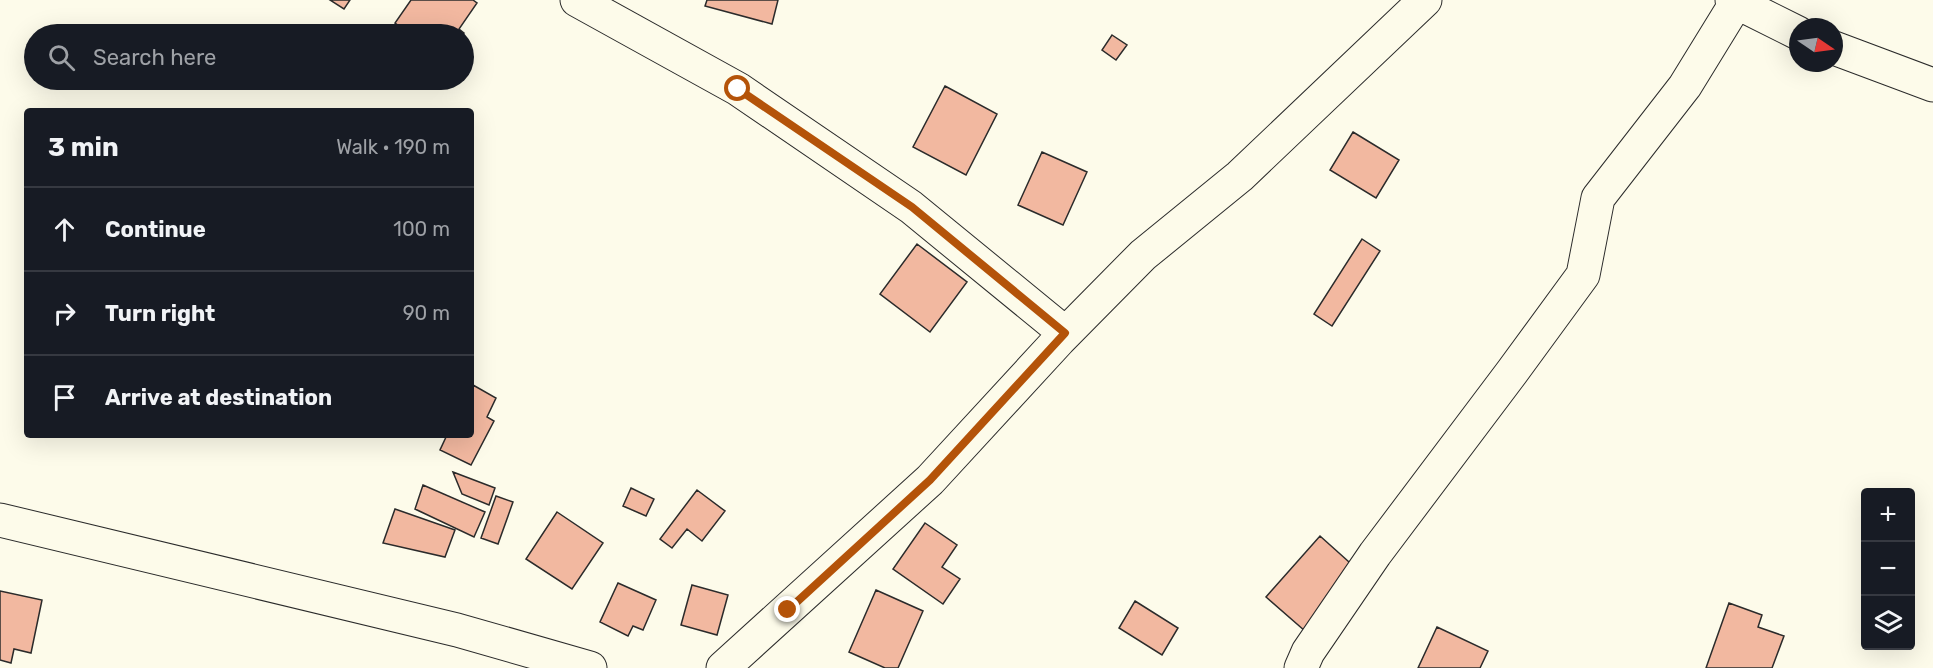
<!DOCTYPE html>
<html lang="en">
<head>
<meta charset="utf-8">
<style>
	body { margin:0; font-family:Rubik,sans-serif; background:#20242c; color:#f1f3f6 }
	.controls { position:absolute; right:18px; bottom:18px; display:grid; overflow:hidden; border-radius:6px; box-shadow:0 6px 24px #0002 }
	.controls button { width:54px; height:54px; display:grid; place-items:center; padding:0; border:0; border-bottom:2px solid #363941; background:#171b24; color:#f1f3f6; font:30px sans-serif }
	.compass { position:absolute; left:1789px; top:18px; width:54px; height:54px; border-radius:50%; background:#171b24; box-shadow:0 6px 24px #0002; rotate:103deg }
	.stop { position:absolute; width:18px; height:18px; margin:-14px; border:4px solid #b45309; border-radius:50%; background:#fff }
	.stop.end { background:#b45309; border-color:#fff; box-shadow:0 2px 6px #0008 }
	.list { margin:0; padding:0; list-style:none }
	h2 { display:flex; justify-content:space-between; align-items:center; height:78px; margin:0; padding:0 24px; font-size:26px }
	h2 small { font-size:20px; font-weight:400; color:#9ea1a6 }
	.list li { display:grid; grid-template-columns:39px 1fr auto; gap:18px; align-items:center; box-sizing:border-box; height:84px; padding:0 24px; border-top:2px solid #363941 }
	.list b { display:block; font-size:22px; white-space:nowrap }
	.list em { font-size:20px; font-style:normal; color:#9ea1a6 }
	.icon { flex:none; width:33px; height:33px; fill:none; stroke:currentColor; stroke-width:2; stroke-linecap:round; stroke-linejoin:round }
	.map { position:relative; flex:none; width:1933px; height:668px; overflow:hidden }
	.search { position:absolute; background:#171b24; box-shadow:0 6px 24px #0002; left:24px; top:24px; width:450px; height:66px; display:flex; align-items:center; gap:15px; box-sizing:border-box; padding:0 21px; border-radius:33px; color:#9ea1a6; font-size:22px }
	.panel { position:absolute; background:#171b24; box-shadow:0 6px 24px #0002; left:24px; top:108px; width:450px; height:330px; border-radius:6px }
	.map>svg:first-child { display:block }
	.building { fill:#f2b8a0; stroke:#2b2b2b; stroke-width:1.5 }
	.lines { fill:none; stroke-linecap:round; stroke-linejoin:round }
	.minor-casing { stroke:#2b2b2b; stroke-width:35 }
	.minor { stroke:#fdfbea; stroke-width:33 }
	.route { stroke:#b45309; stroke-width:8 }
</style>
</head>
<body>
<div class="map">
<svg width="1933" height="668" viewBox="0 0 1933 668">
	<rect width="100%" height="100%" fill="#fdfbea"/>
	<path class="building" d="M330,0h20l-6,9z
		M411,0h62l4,3 -18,26 5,4 -1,1h-53l-15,-11z
		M707,0h71l-6,24 -67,-18z
		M1112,35l15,10 -11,15 -14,-10z
		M945,86l52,28 -31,61 -53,-28z
		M1353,132l46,28 -23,38 -46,-28z
		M1042,152l45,20 -24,53 -45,-20z
		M1362,239l18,12 -48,75 -18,-12z
		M917,244l50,38 -37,50 -50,-38z
		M473,385l23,13 -9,19 7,4 -23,44 -31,-15 7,-15h24v-46z
		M453,472l42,16 -6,17 -27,-11z
		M423,485l62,27 -11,25 -59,-28z
		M631,488l23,11 -8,17 -23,-10z
		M697,490l28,21 -23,30 -15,-12 -15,19 -12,-9z
		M496,496l17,6 -15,42 -17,-6z
		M395,509l60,21 -10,27 -62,-14z
		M557,512l46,31 -31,46 -46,-30z
		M925,523l32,22 -15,22 18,12 -17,25 -50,-35z
		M1320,536l38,34 -53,61 -39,-34z
		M618,583l38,17 -13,30 -10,-4 -5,10 -28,-14z
		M692,585l36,10 -11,40 -36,-10z
		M876,590l47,21 -25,57h-13l-36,-16z
		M0,591l42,9 -11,53 -17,-4 -3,14 -11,-3z
		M1135,601l43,27 -16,27 -43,-27z
		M1729,603l33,12 -4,12 26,9 -12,32h-66z
		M1437,627l51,24 -8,17h-62z"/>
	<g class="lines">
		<defs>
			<path id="minor" d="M577,0l161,89 173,118 154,126
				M1732,0l66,33
				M1834,48l99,37
				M0,520l457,110 133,38
				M723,668l207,-188 129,-140 84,-85 97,-79 185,-176
				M1301,668l7,-16 67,-98 137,-182 71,-97 15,-77 87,-112 51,-83"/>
		</defs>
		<use href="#minor" class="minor-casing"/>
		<use href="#minor" class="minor"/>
	</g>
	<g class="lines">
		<path class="route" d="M738,89l174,118 153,126 -135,147 -142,130"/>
	</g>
</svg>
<div class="controls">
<button>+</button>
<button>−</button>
<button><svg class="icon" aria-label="layers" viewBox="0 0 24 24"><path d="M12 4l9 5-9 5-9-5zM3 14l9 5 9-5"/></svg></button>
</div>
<svg class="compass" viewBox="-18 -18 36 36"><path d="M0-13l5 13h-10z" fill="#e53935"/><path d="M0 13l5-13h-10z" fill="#9ea1a6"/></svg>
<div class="stop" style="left:738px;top:89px"></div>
<div class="stop end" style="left:788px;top:610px"></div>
<div class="search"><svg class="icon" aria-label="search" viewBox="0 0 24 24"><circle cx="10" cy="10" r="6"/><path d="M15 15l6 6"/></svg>Search here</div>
<section class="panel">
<h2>3 min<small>Walk · 190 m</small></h2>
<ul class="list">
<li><svg class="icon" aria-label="ahead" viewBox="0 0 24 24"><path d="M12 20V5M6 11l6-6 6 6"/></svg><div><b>Continue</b></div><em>100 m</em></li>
<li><svg class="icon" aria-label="right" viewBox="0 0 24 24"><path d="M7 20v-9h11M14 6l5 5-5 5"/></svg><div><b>Turn right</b></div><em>90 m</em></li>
<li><svg class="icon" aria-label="arrive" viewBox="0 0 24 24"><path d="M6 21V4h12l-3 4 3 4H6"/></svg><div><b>Arrive at destination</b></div></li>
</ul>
</section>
</div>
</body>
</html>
